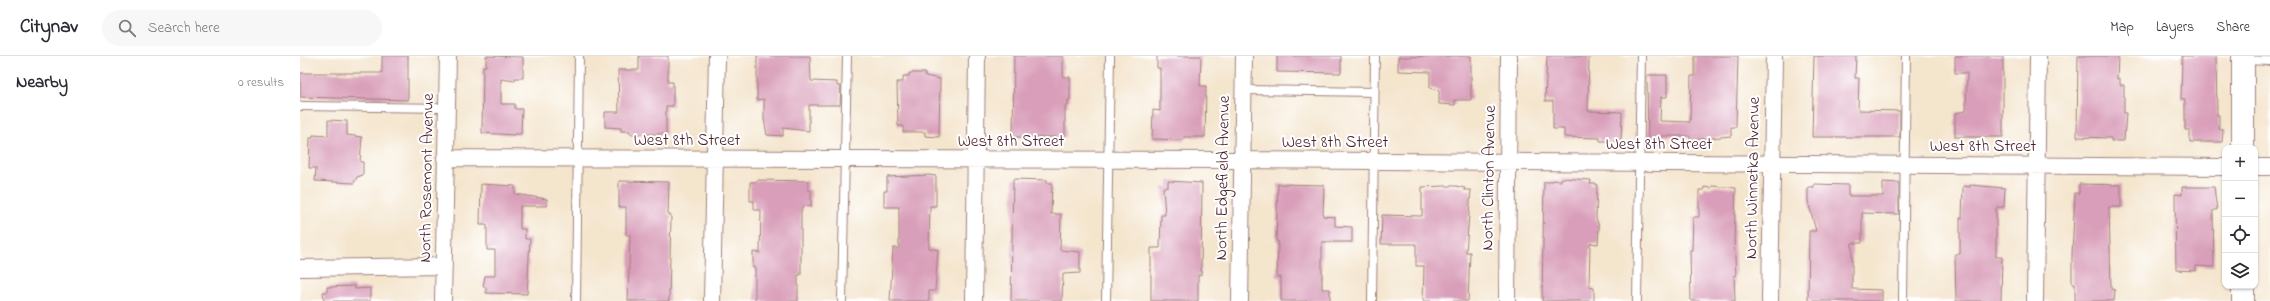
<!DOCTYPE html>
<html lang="en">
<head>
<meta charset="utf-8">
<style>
	body { margin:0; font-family:"Indie Flower",sans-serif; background:#f7f7f7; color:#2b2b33 }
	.controls { position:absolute; right:12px; bottom:12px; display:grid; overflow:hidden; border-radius:8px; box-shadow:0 1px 3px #0004 }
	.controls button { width:36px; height:36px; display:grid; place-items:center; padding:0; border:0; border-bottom:1px solid #e1e1e2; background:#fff; color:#2b2b33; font:20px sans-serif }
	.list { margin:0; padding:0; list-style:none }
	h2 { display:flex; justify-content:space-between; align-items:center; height:52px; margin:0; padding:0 16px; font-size:17px }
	h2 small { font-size:13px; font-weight:400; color:#7c7c81 }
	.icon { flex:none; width:22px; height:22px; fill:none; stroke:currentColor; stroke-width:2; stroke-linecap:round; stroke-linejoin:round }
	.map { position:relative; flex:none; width:1970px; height:245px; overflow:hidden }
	header { display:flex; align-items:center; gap:24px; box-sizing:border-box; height:56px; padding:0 20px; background:#fff; border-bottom:1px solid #e1e1e2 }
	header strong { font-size:19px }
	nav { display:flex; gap:22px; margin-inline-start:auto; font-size:14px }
	.search { width:280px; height:36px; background:#f7f7f7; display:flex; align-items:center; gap:10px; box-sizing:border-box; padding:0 14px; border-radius:22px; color:#7c7c81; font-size:15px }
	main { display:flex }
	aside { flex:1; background:#fff }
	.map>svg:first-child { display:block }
	.building { fill:#d99eb9 }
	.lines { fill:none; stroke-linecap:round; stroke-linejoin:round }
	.service-casing { stroke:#9f827c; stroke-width:10 }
	.minor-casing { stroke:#9f827c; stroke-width:18 }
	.secondary-casing { stroke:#9f827c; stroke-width:24 }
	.service { stroke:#fff; stroke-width:8 }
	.minor { stroke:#fff; stroke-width:16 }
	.secondary { stroke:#fff; stroke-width:22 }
	.labels { text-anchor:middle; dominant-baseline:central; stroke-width:4; stroke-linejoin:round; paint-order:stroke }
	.street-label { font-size:17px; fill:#4a1f2b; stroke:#fff }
</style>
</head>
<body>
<header>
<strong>Citynav</strong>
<div class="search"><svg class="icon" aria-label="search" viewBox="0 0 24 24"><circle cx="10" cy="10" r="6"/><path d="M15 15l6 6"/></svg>Search here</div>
<nav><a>Map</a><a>Layers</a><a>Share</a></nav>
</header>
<main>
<aside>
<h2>Nearby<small>0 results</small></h2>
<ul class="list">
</ul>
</aside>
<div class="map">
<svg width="1970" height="245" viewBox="0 0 1970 245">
	<rect width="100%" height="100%" fill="#fff"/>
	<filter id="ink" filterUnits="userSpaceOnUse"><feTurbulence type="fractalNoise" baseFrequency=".025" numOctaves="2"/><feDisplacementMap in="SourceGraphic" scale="8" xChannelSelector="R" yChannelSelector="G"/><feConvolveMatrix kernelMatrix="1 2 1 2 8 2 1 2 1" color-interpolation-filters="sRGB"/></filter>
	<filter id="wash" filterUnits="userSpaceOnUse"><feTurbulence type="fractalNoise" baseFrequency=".012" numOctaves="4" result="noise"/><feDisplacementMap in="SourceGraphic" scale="16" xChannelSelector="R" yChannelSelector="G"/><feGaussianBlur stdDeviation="0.9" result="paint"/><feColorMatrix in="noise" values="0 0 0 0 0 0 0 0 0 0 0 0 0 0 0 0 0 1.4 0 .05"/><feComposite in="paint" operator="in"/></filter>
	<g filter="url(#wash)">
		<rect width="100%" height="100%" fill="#f4e5cd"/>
		<g id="blocks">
			<path class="building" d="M82,0h26v44l-108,-3v-24h82z
				M186,0l37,1v21h-8v3l-14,-2v25h14v5h7l-1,25h-7v1l-32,-2 1,-67h3z
				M339,0h29v26h5v24h-7v28h-36v-3h-9v-3l-16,-1v-15h14l-1,-42h21z
				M457,0h53l1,25 26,1v4h4l-1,19h-31v26l-26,-3v8l-16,-1 -3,-16v-20l-7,1z
				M714,0h49v21h7v23h-2v6h-3v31h-52z
				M857,0h44l-1,30h6l-1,51h-21v3l-32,-1 1,-29 7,1v-43h-3z
				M977,0h64v17l-64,-1z
				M1171,0v44h-16v5l-16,-1v-14l-9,-2v-16l-32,-1v-14z
				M1247,0h42l-1,55 34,1 -1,29h-21v-3l-36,-1v-8h-11v-28h-8z
				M1395,0h43l-2,71h-5v9l-41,4v-4h-30l-1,9 -11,-1 -1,-69h20v22h-6l-1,24 30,1 1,-46h4z
				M1514,0h42l-1,22h4l-1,32 42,1v26h-88z
				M1655,0h48v81h-48v-24l11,-2 1,-38h-12z
				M1778,0h40l-1,23h3v6h4v28h2l-2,28h-13v-3l-34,-1z
				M1882,0h34l1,59h2v14h4l-1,13h-32v-12h-5v-31h-4z
				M609,17h16v3l15,3 -1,58 -14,-1v-4h-22v-6h-5l-1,-44h6v-6h6z
				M28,64l19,1v14l15,2 -2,25h3v13l-6,2 -3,6 -39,-2 1,-13h-7l1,-30h3v-3l15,1z
				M629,119l7,1v30h-6l-1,42 9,2 -3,41h-6v10h-39l3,-53h6v-41h-15v-16h3v-14z
				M1261,122l30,2 -1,4h7l-1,34 3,8 -1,18 -8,-1 -1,44 5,1v13h-52l2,-119h6l3,-2 8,1z
				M713,123l34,1v3h5l-1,31h10l-1,36 20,2v21l-17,1 -1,27h-51z
				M457,124l51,1v9h3v17l-8,-1 -2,5v64h-3v26h-43v-33h-2v-16l7,1 1,-43h-7v-9h-4v-19h7z
				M319,125l50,1 -1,33h3l-2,86h-41l2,-66h-4v-28h-7z
				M868,125l34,2 -1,92h-3v26h-47v-53h9l1,-33h4l-2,-28h5z
				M1583,126l16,1v31l-37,-1v30h-10v46l30,1v11h-74l1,-70h7l-8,-30v-14h6v-3l34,1v11h35z
				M181,128l34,2v8l32,5v7h-27v23h5v10h5l-3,55 -41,-1v-6h-3l2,-11h10v-26h-8v-25h-7z
				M978,128l46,1 -1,31 12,1v9l17,1v15h-30v47h8v12h-49v-24h-4l1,-36h-2z
				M1779,128l42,1v22h-12l2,82 4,1 -1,11h-39v-17h-3v-29l3,-62h4z
				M1670,129l35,3 -1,19h-7l-1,2v48h6l-1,44h-45l-1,-47h5v-36h2l1,-32 7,1z
				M1144,130h12l9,2 -1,2h7l-5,62h4l-2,49h-45l1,-35h-8v-22h-35l1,-29 40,1v-29z
				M1412,130l24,2 -2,53 2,35 -2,-1 1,26h-44l-1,-51h2l1,-33h6v-27h5v-3l7,1z
				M1882,131h32l3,23h-4l1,57 -18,-1v5l-20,-1 -1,-76 7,1z
				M55,230v3l15,-1v13h-46l-1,-9h4v-5z"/>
		</g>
	</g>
	<g filter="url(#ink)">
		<use href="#blocks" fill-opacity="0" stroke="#9f827c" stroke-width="1"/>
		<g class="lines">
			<defs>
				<path id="service" d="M1944,4l26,1
					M944,34l130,2
					M0,50l147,2
					M276,245l3,-245
					M542,245l5,-245
					M806,245l4,-245
					M1072,245l3,-245
					M1337,245l4,-245
					M1603,245l3,-245"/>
				<path id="minor" d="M145,102l797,2 983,7
					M1955,111h15
					M0,212l144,-2
					M143,245l5,-245
					M412,245l5,-245
					M674,245l3,-245
					M940,245l4,-245
					M1207,245l2,-245
					M1470,245l4,-245
					M1735,245l3,-245"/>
				<path id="secondary" d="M1943,92v-92
					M1943,245v-15"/>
			</defs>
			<use href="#service" class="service-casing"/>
			<use href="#minor" class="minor-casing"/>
			<use href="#secondary" class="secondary-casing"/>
			<use href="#service" class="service"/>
			<use href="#minor" class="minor"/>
			<use href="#secondary" class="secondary"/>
		</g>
	</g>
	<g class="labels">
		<g class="street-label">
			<text x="387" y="84">West 8th Street</text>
			<text x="711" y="85">West 8th Street</text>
			<text x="1035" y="86">West 8th Street</text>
			<text x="1359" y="88">West 8th Street</text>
			<text x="1683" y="90">West 8th Street</text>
			<text transform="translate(127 122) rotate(-89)">North Rosemont Avenue</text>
			<text transform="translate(923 122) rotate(-89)">North Edgefield Avenue</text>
			<text transform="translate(1189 122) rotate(-89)">North Clinton Avenue</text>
			<text transform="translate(1453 122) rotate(-89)">North Winnetka Avenue</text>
		</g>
	</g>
</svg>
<div class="controls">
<button>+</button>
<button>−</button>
<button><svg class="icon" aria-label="locate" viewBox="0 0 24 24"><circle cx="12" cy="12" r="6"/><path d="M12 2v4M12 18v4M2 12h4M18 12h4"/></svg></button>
<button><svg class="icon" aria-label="layers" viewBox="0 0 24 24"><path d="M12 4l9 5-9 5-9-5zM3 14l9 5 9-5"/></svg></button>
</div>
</div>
</main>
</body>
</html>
